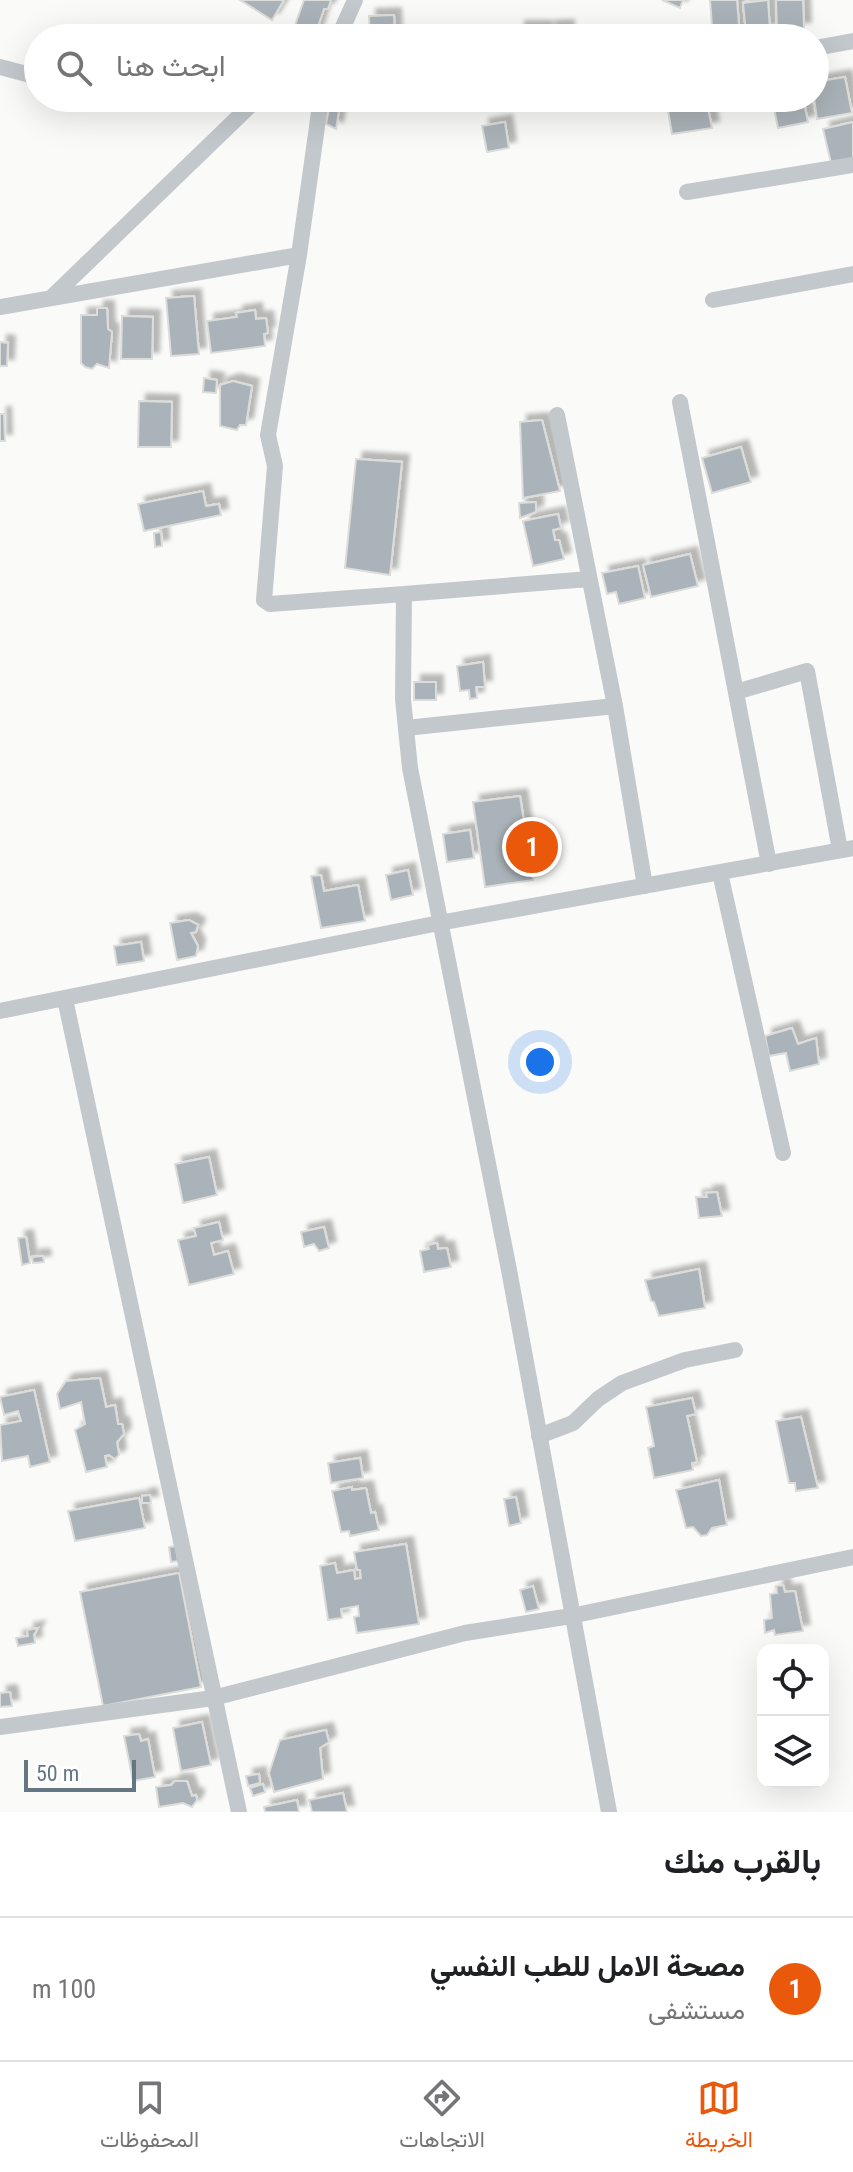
<!DOCTYPE html>
<html lang="ar">
<head>
<meta charset="utf-8">
<style>
	body { margin:0; font-family:"Roboto Condensed",Vazirmatn,sans-serif; background:#f6f6f6; color:#202124; direction:rtl }
	.controls { position:absolute; right:24px; bottom:24px; display:grid; overflow:hidden; border-radius:16px; box-shadow:0 8px 32px #0002 }
	.controls button { width:72px; height:72px; display:grid; place-items:center; padding:0; border:0; border-bottom:2px solid #e0e0e0; background:#fff; color:#202124; font:40px sans-serif }
	.scale { position:absolute; left:24px; bottom:20px; width:112px; box-sizing:border-box; padding-left:8px; border:4px solid #657683; border-top:0; font-size:22px; line-height:28px; white-space:nowrap; color:#657683; -webkit-text-stroke:6px #fff; paint-order:stroke }
	.you { position:absolute; left:540px; top:1062px; width:28px; height:28px; margin:-20px; border:6px solid #fff; border-radius:50%; background:#1a73e8; box-shadow:0 0 0 12px #1a73e833 }
	.badge { display:grid; place-items:center; width:52px; height:52px; border-radius:50%; background:#ea580c; color:#fff; font-size:26px; font-weight:700 }
	.pin { position:absolute; translate:-50% -50%; border:4px solid #fff; box-shadow:0 2px 8px #0006 }
	.list { margin:0; padding:0; list-style:none }
	h2 { display:flex; justify-content:space-between; align-items:center; height:104px; margin:0; padding:0 32px; font-size:34px }
	h2 small { font-size:26px; font-weight:400; color:#757577 }
	.list li { display:grid; grid-template-columns:52px 1fr auto; gap:24px; align-items:center; box-sizing:border-box; height:144px; padding:0 32px; border-top:2px solid #e0e0e0 }
	.list b { display:block; font-size:30px; white-space:nowrap }
	.list p { margin:0; font-size:26px; white-space:nowrap; color:#757577 }
	.list em { font-size:26px; font-style:normal; color:#757577 }
	.icon { flex:none; width:44px; height:44px; fill:none; stroke:currentColor; stroke-width:2; stroke-linecap:round; stroke-linejoin:round }
	.map { position:relative; flex:none; width:853px; height:1812px; overflow:hidden; direction:ltr }
	.search { position:absolute; background:#fff; box-shadow:0 8px 32px #0002; left:24px; right:24px; top:24px; height:88px; display:flex; align-items:center; gap:20px; box-sizing:border-box; padding:0 28px; border-radius:44px; color:#757577; font-size:30px }
	.sheet { height:248px; background:#fff }
	nav { display:flex; justify-content:space-around; align-items:center; box-sizing:border-box; height:112px; border-top:2px solid #e0e0e0; background:#fff; font-size:22px; color:#757577 }
	nav a { display:grid; justify-items:center; gap:4px }
	nav .on { color:#ea580c }
	.map>svg:first-child { display:block }
	.building { fill:#aab3b9; stroke:#dcdcda; stroke-width:2; filter:url(#shadow) }
	.lines { fill:none; stroke-linecap:round; stroke-linejoin:round }
	.minor { stroke:#c3c8cc; stroke-width:16 }
</style>
</head>
<body>
<div class="map">
<svg width="853" height="1812" viewBox="0 0 853 1812">
	<defs>
		<filter id="shadow"><feDropShadow dx="7" dy="-7" stdDeviation="2" flood-color="#0004"/></filter>
	</defs>
	<rect width="100%" height="100%" fill="#fafaf8"/>
	<path class="building" d="M240,0h44l-12,20z
		M304,0h27l-3,9h-4l-10,29 -21,-7z
		M662,0h21l-3,8z
		M710,0h27l3,38h-27z
		M768,0l2,31 -24,2 -3,-30z
		M776,0h27l1,29 -27,1z
		M394,15l1,23h-25l-1,-22z
		M567,27v10l-18,1 -1,-10z
		M518,28h27v10h-27z
		M845,77l7,36 -35,6 -3,-21 1,-16z
		M331,98h10l-5,31 -10,-5z
		M674,98h32l6,30 -40,6 -6,-35z
		M772,98h31l5,24 -30,6z
		M505,122l4,26 -22,4 -5,-26z
		M853,122v40l-21,5 -9,-38z
		M194,296l5,58 -28,2 -5,-58z
		M97,308h10l1,21 4,3 -3,36 -12,-4 -5,5 -7,-2 -4,-4v-48h16z
		M255,310l1,9 10,-1 2,15 -4,1 1,12 -54,7 -4,-32 30,-4 -1,-4z
		M122,316l31,1 -1,42h-31z
		M0,342l8,1 -1,23h-7z
		M204,378l13,2 -1,13 -13,-1z
		M233,381l19,5 -6,39h-6l-3,5 -17,-4v-41z
		M139,401l33,1 -1,45h-33z
		M0,414h4l1,27h-5z
		M542,420l18,71 -37,7 -3,-76z
		M741,447l10,35 -39,11 -10,-35z
		M356,459l46,3 -12,113 -45,-7z
		M203,491l3,15 13,-2 2,11 -77,16 -6,-27z
		M536,502v10l-16,6 -1,-15z
		M558,514l3,14 -8,2 2,10h4l5,19 -31,7 -10,-45z
		M161,532l1,14 -7,1 -1,-14z
		M690,554l8,32 -47,11 -8,-32z
		M638,566l7,32 -26,6 -3,-12 -9,2 -5,-21z
		M483,662l2,25h-9l1,11 -7,1 -1,-9 -9,1 -3,-25z
		M414,682h22v18h-22z
		M520,796l13,84 -48,7 -12,-85z
		M470,830l4,28 -27,4 -4,-28z
		M408,870l5,25 -22,5 -5,-25z
		M321,875l3,16 34,-6 7,36 -44,7 -10,-52z
		M189,920l9,5 -2,7 -5,1 7,13 -2,10 -19,4 -7,-37z
		M141,942l3,19 -27,4 -3,-19z
		M792,1028l6,16 18,-6 3,26 -29,7 -4,-18 -17,3 -4,-20z
		M209,1157l8,38 -34,8 -8,-39z
		M717,1192l5,24 -23,2 -3,-21h11l-1,-4z
		M219,1222l4,18 -12,3 3,12 14,-4 6,23 -45,11 -11,-45 18,-4 -2,-8z
		M324,1227l5,21 -10,3 -5,-7 -10,3 -3,-15z
		M26,1237l4,26 -8,2 -4,-27z
		M437,1243l1,6 9,-1 4,19 -27,5 -4,-21 9,-2 -1,-4z
		M43,1256l1,6 -11,1 -1,-6z
		M699,1269l6,39 -46,8 -5,-14 -3,-1 -6,-21z
		M100,1378l6,29 9,-2 3,19h4l2,10 -7,8 2,13 -4,4 -6,-4 -4,1 2,11 -21,5 -11,-42 10,-6 -4,-22 -21,7 -3,-15 9,-13z
		M34,1390l16,72 -20,5 -2,-11 -26,5 -2,-36 21,-4 -3,-10 -14,4 -4,-18z
		M692,1398l4,16 -9,2 10,46 -5,1 1,7 -39,8 -6,-30 6,-2 -8,-39z
		M801,1417l17,71 -22,3 -1,-8h-6l-13,-62z
		M360,1458l3,20 -32,5 -3,-20z
		M719,1480l8,45 -15,3 -5,7 -6,1 -8,-9 -7,1 -10,-38z
		M352,1487v3l14,-2 5,25 4,-1 4,18 -29,6 -1,-5 -8,1 -9,-41z
		M150,1495l1,8h-9v-7z
		M516,1497l5,26 -12,3 -5,-27z
		M139,1498l6,30 -70,13 -7,-30z
		M406,1544l13,80 -62,9 -3,-16 5,-1 -1,-10 -17,3 1,9 -14,2 -8,-54 15,-3 2,10 17,-3 1,9 6,-1 -1,-8h-3l-3,-18z
		M176,1546l2,15 -7,1 -2,-15z
		M179,1573l22,114 -98,19 -23,-114z
		M783,1585l2,7 10,-1 8,40 -28,4 -1,-5 -9,3 -1,-13 8,-2 -2,-24 7,-1 -1,-7z
		M533,1586l6,23 -13,3 -6,-22z
		M38,1628l-4,7 1,8 -17,3 -2,-8 12,-2 -1,-6z
		M10,1692l2,14 -12,1v-14z
		M202,1722l9,43 -30,6 -8,-43z
		M326,1730l3,12 -9,6 3,31 -49,13 -5,-19 11,-33z
		M139,1734l2,7 7,-2 7,38 -22,4 -9,-45z
		M259,1774l1,9 -12,3 -2,-10z
		M175,1781h12l5,15 4,-1 1,5 -5,7 -9,-4 -24,4 -3,-20 15,-2z
		M263,1784l2,8 -12,4 -3,-8z
		M343,1793l4,19h-35l-3,-12z
		M297,1800l2,12h-34l-1,-5z"/>
	<g class="lines">
		<path class="minor" d="M338,38l17,-38
			M815,48l38,-7
			M0,67l38,10
			M321,98l-22,157 -31,180 7,31 -11,134 6,4 134,-10 -1,105 7,69 99,502 100,542
			M514,102l23,-4
			M687,192l166,-27
			M52,297l206,-199
			M713,300l140,-26
			M0,307l299,-52
			M680,402l89,462
			M557,415l58,291 30,180
			M404,594l185,-15
			M736,692l71,-21 33,179
			M406,728l209,-22
			M720,873l63,280
			M65,999l174,813
			M0,1011l439,-88 414,-75
			M539,1436l34,-13 25,-24 24,-16 63,-23 50,-10
			M0,1727l213,-29 252,-65 106,-17 282,-59"/>
	</g>
</svg>
<div class="controls">
<button><svg class="icon" aria-label="locate" viewBox="0 0 24 24"><circle cx="12" cy="12" r="6"/><path d="M12 2v4M12 18v4M2 12h4M18 12h4"/></svg></button>
<button><svg class="icon" aria-label="layers" viewBox="0 0 24 24"><path d="M12 4l9 5-9 5-9-5zM3 14l9 5 9-5"/></svg></button>
</div>
<div class="scale">50 m</div>
<div class="you"></div>
<div class="pin badge" style="left:532px;top:847px">1</div>
<div class="search"><svg class="icon" aria-label="search" viewBox="0 0 24 24"><circle cx="10" cy="10" r="6"/><path d="M15 15l6 6"/></svg>ابحث هنا</div>
</div>
<section class="sheet">
<h2>بالقرب منك<small></small></h2>
<ul class="list">
<li><span class="badge">1</span><div><b>مصحة الامل للطب النفسي</b><p>مستشفى</p></div><em>100 m</em></li>
</ul>
</section>
<nav>
<a class="on"><svg class="icon" aria-label="map" viewBox="0 0 24 24"><path d="M3 6l6-2 6 2 6-2v14l-6 2-6-2-6 2zM9 4v14M15 6v14"/></svg>الخريطة</a>
<a><svg class="icon" aria-label="directions" viewBox="0 0 24 24"><path d="M12 3l9 9-9 9-9-9zM9 14v-3h6M13 9l2 2-2 2"/></svg>الاتجاهات</a>
<a><svg class="icon" aria-label="saved" viewBox="0 0 24 24"><path d="M7 4h10v16l-5-4-5 4z"/></svg>المحفوظات</a>
</nav>
</body>
</html>
